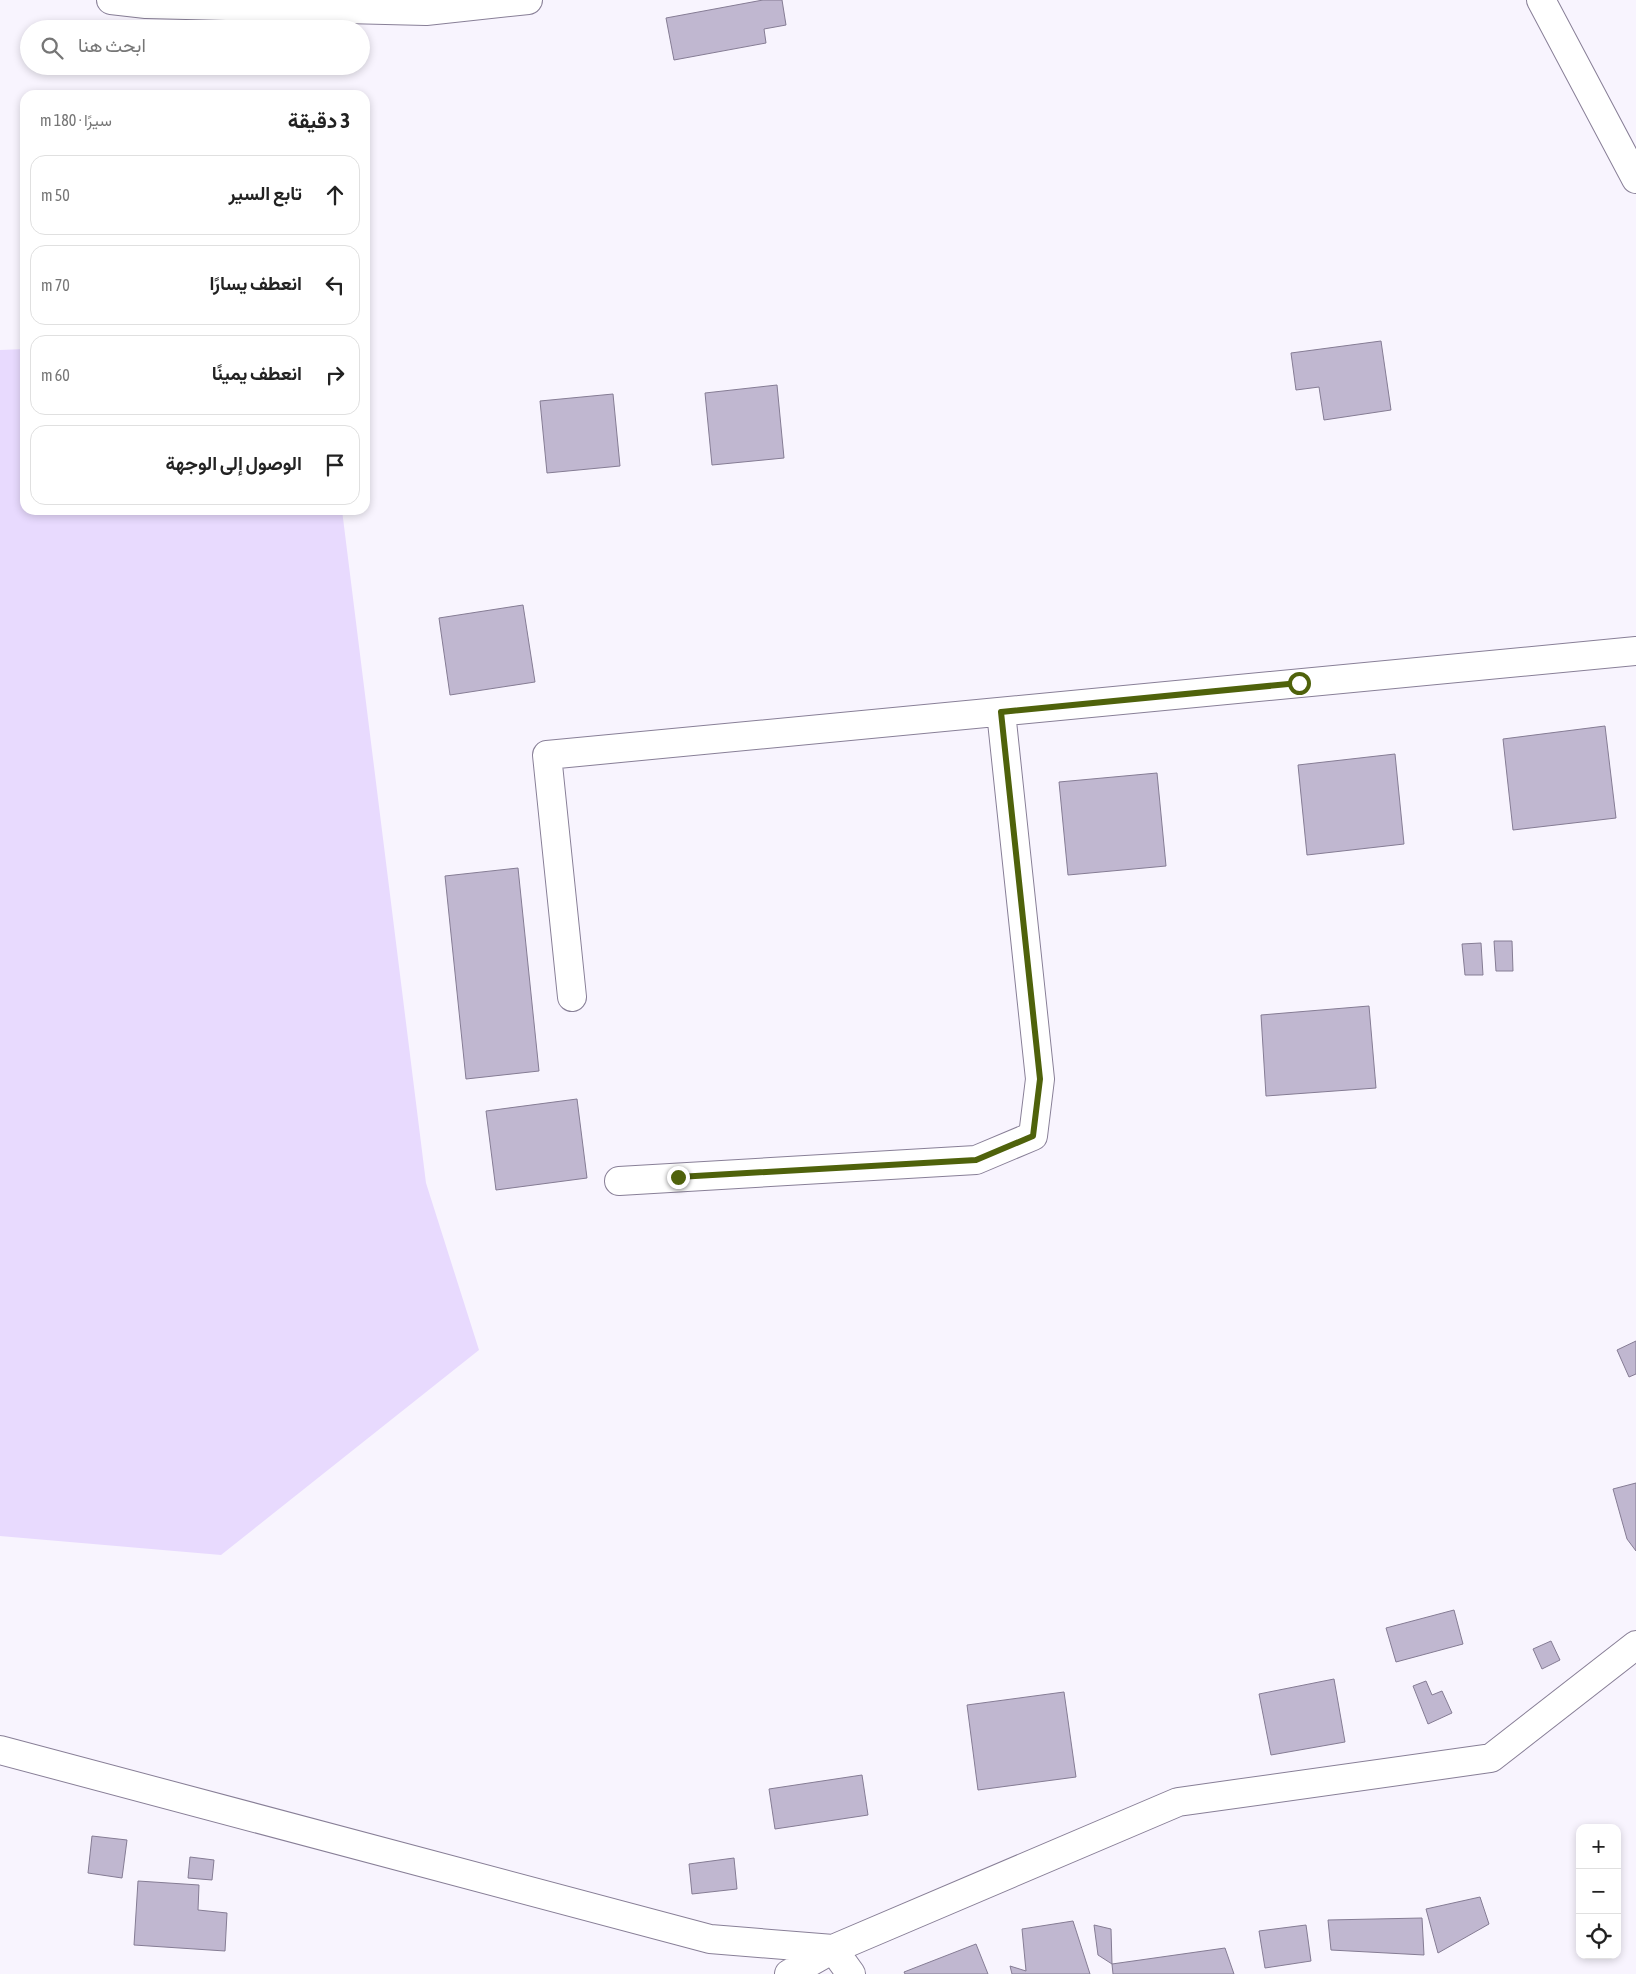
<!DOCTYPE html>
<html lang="ar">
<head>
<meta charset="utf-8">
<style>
	body { margin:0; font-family:"Asap Condensed",Vazirmatn,sans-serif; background:#f2f2f2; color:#222; direction:rtl }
	.controls { position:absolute; right:15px; bottom:15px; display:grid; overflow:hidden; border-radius:10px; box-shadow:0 2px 8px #0003 }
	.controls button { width:45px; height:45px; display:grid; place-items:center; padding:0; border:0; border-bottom:1px solid #e0e0e0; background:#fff; color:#222; font:25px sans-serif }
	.stop { position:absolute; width:15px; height:15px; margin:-11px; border:4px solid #4f620b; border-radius:50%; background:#fff }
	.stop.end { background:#4f620b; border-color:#fff; box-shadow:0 1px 5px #0008 }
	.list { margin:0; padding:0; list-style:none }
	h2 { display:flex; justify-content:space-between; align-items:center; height:65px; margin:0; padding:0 20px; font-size:21px }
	h2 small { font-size:16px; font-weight:400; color:#767676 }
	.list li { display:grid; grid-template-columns:32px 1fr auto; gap:15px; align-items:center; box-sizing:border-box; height:80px; margin:0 10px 10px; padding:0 10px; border:1px solid #e0e0e0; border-radius:15px }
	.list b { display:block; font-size:19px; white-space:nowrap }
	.list em { font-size:16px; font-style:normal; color:#767676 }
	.icon { flex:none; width:28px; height:28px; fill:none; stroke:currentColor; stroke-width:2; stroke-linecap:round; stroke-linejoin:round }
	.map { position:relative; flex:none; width:1636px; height:1974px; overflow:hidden; direction:ltr }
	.search { position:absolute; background:#fff; box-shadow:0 2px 8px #0003; left:20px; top:20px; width:350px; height:55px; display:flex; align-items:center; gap:12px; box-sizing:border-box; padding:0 18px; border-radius:28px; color:#767676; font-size:19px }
	.panel { position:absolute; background:#fff; box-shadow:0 2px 8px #0003; left:20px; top:90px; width:350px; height:425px; border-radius:15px; direction:rtl }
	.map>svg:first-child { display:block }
	.green { fill:#e8dafe }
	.building { fill:#c0b7d0; stroke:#857c94 }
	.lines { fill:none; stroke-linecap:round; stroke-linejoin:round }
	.minor-casing { stroke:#887f97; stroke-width:30 }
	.minor { stroke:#fff; stroke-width:28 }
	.route { stroke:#4f620b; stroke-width:6 }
</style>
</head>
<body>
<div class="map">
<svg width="1636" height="1974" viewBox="0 0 1636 1974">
	<rect width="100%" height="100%" fill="#f8f4fe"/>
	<path class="green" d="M25,349v161h317l84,673 53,167 -258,205 -221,-19v-1186z"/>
	<path class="building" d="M763,0h19l4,25 -22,4 2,14 -92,17 -8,-42z
		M1381,341l10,69 -67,10 -5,-33 -23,3 -5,-37z
		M777,385l7,73 -72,7 -7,-72z
		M613,394l7,72 -73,7 -7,-72z
		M523,605l12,77 -85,13 -11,-77z
		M1605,726l11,92 -103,12 -10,-91z
		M1395,754l9,90 -97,11 -9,-90z
		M1157,773l9,93 -98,9 -9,-93z
		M518,868l21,203 -73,8 -21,-203z
		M1494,941h18l1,30h-17z
		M1481,943l2,32h-18l-3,-31z
		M1369,1006l7,82 -110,8 -5,-81z
		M577,1099l10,79 -91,12 -10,-79z
		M1636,1341v33l-7,3 -12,-27z
		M1636,1483v68l-9,-12 -14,-50z
		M1454,1610l9,34 -67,18 -10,-34z
		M1551,1641l9,19 -18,9 -9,-20z
		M1334,1679l11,63 -74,13 -12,-61z
		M1426,1681l6,14 10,-4 10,22 -24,11 -15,-38z
		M1064,1692l12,85 -98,13 -11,-85z
		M862,1775l6,40 -93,14 -6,-40z
		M92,1836l35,4 -5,38 -34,-5z
		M190,1857l24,3 -2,20 -24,-2z
		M734,1858l3,31 -45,5 -3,-30z
		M138,1881l61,4 -1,25 29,3 -2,38 -91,-6z
		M1480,1897l9,27 -51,29 -12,-44z
		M1422,1918l2,37 -93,-5 -3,-30z
		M1073,1921l17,53h-78l-2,-8 16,5 -4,-42z
		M1094,1925l17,4 1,35 -14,-9z
		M1306,1925l5,36 -46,7 -6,-37z
		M976,1944l12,30h-83l-1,-2z
		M1225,1948l9,26h-121l-1,-10z"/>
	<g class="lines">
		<defs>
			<path id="minor" d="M111,0l35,4 280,7 102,-11
				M1541,0l95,179
				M572,997l-25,-242 1089,-104
				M619,1181l357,-21 57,-24 7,-57 -39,-367
				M0,1750l710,189 123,10 345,-147 313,-44 145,-113
				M789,1974l44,-25 18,25"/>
		</defs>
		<use href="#minor" class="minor-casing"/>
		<use href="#minor" class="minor"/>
	</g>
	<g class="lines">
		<path class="route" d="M678,1177l298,-17 57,-24 7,-57 -39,-367 298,-29"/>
	</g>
</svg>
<div class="controls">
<button>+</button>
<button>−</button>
<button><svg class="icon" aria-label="locate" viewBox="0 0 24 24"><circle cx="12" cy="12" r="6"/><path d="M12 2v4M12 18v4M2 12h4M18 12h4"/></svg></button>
</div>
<div class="stop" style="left:1299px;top:683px"></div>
<div class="stop end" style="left:678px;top:1177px"></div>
<div class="search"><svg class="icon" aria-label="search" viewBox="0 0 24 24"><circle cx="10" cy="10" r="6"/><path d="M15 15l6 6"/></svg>ابحث هنا</div>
<section class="panel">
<h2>3 دقيقة<small>سيرًا · 180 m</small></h2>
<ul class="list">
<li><svg class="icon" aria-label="ahead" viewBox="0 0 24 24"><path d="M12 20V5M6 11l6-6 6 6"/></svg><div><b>تابع السير</b></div><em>50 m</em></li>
<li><svg class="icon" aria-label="left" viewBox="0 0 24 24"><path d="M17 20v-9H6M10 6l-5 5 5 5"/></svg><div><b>انعطف يسارًا</b></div><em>70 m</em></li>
<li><svg class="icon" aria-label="right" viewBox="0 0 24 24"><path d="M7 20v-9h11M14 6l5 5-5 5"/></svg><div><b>انعطف يمينًا</b></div><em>60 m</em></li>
<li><svg class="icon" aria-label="arrive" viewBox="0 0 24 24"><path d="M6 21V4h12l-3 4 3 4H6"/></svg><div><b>الوصول إلى الوجهة</b></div></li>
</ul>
</section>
</div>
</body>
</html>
